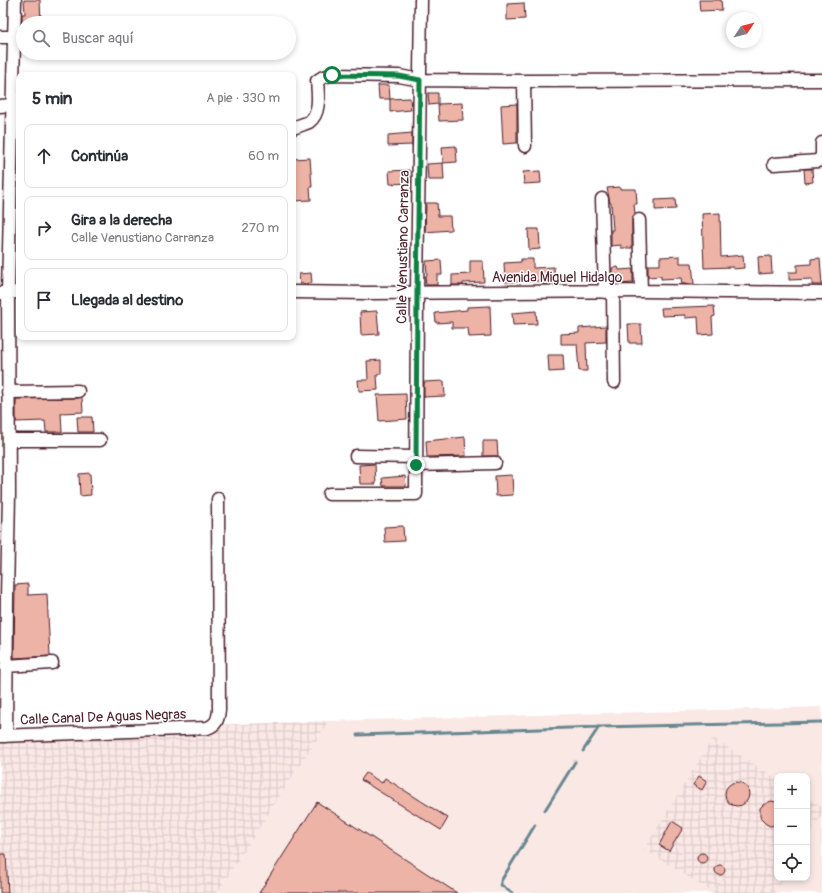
<!DOCTYPE html>
<html lang="es">
<head>
<meta charset="utf-8">
<style>
	body { margin:0; font-family:Pangolin,sans-serif; background:#f2f2f3; color:#2b2b33 }
	.controls { position:absolute; right:12px; bottom:12px; display:grid; overflow:hidden; border-radius:8px; box-shadow:0 2px 6px #0003 }
	.controls button { width:36px; height:36px; display:grid; place-items:center; padding:0; border:0; border-bottom:1px solid #e1e1e2; background:#fff; color:#2b2b33; font:20px sans-serif }
	.compass { position:absolute; left:726px; top:12px; width:36px; height:36px; border-radius:50%; background:#fff; box-shadow:0 2px 6px #0003; rotate:55deg }
	.stop { position:absolute; width:12px; height:12px; margin:-9px; border:3px solid #0b8043; border-radius:50%; background:#fff }
	.stop.end { background:#0b8043; border-color:#fff; box-shadow:0 1px 4px #0008 }
	.list { margin:0; padding:0; list-style:none }
	h2 { display:flex; justify-content:space-between; align-items:center; height:52px; margin:0; padding:0 16px; font-size:17px }
	h2 small { font-size:13px; font-weight:400; color:#7c7c81 }
	.list li { display:grid; grid-template-columns:26px 1fr auto; gap:12px; align-items:center; box-sizing:border-box; height:64px; margin:0 8px 8px; padding:0 8px; border:1px solid #e1e1e2; border-radius:8px }
	.list b { display:block; font-size:15px; white-space:nowrap }
	.list p { margin:0; font-size:13px; white-space:nowrap; color:#7c7c81 }
	.list em { font-size:13px; font-style:normal; color:#7c7c81 }
	.icon { flex:none; width:22px; height:22px; fill:none; stroke:currentColor; stroke-width:2; stroke-linecap:round; stroke-linejoin:round }
	.map { position:relative; flex:none; width:822px; height:893px; overflow:hidden }
	.search { position:absolute; background:#fff; box-shadow:0 2px 6px #0003; left:16px; top:16px; width:280px; height:44px; display:flex; align-items:center; gap:10px; box-sizing:border-box; padding:0 14px; border-radius:22px; color:#7c7c81; font-size:15px }
	.panel { position:absolute; background:#fff; box-shadow:0 2px 6px #0003; left:16px; top:72px; width:280px; height:268px; border-radius:8px }
	.map>svg:first-child { display:block }
	.built { fill:#fae8e5; fill-rule:evenodd }
	.industrial { fill:url(#industrial-grid) }
	.lines { fill:none; stroke-linecap:round; stroke-linejoin:round }
	.stream { stroke:#678790; stroke-width:3 }
	.building { fill:#edb3a7; stroke:#4a1f2b }
	.minor-casing { stroke:#4a1f2b; stroke-width:15 }
	.minor { stroke:#fff; stroke-width:12 }
	.route { stroke:#0b8043; stroke-width:5 }
	.labels { text-anchor:middle; dominant-baseline:central; stroke-width:3; stroke-linejoin:round; paint-order:stroke }
	.street-label { font-size:14px; fill:#4a1f2b; stroke:#fff }
</style>
</head>
<body>
<div class="map">
<svg width="822" height="893" viewBox="0 0 822 893">
	<defs>
		<pattern id="industrial-grid" width="8" height="8" patternUnits="userSpaceOnUse"><rect width="8" height="8" fill="#fae8e5"/><path d="M0 4h8M4 0v8" fill="none" stroke="#d8c7c5"/></pattern>
	</defs>
	<rect width="100%" height="100%" fill="#fff"/>
	<filter id="ink" filterUnits="userSpaceOnUse"><feTurbulence type="fractalNoise" baseFrequency=".025" numOctaves="2"/><feDisplacementMap in="SourceGraphic" scale="8" xChannelSelector="R" yChannelSelector="G"/><feConvolveMatrix kernelMatrix="1 2 1 2 8 2 1 2 1" color-interpolation-filters="sRGB"/></filter>
	<g filter="url(#ink)">
		<path class="built" d="M822,707v186h-605l112,-172zM777,776h30v102h-30z"/>
		<path class="industrial" d="M329,721l-112,172h-217v-161z
			M713,738l64,41v99h6l-9,15h-60l-70,-44z
			M807,797l15,10v8l-15,24z"/>
		<g class="lines">
			<path class="stream" d="M357,735l242,-8 223,-5
				M583,751l16,-24
				M545,810l30,-48
				M512,893l-11,-8v-4l34,-56"/>
		</g>
		<path class="building" d="M24,0h16l1,23h-19v-9h3z
			M699,0h22l1,10 -22,1z
			M524,3l1,16 -18,1v-16z
			M378,85h11l1,14h-11z
			M428,93h10v11l-9,1z
			M410,98l1,12 -21,2v-13z
			M462,103l1,17 -24,1 -1,-17z
			M517,104v39l-14,1 -2,-39z
			M412,133v12l-24,1v-11z
			M456,146l1,16 -14,1 -1,-16z
			M310,158l2,29h-2l1,13 -18,1v-42z
			M443,163l1,17h-16l-1,-16z
			M804,169h8l1,13 -8,1z
			M409,170l1,13 -20,1 -1,-13z
			M540,171l1,12 -17,1 -1,-12z
			M620,187v2h16l1,15h-3l1,10 -3,6v28h-11v-3l-10,1v-16h2l-2,-27h-1l-3,-15z
			M675,199l1,10 -21,1v-10z
			M426,203h11l1,13h12l1,14 -26,2z
			M720,213l1,44 22,-2 1,13 -11,1v-2l-29,1 -2,-54z
			M528,229h11l1,20 -11,1z
			M680,256v7h12l2,21h-12l-1,-6 -20,1v-3l-13,1v-12h12v-8z
			M771,256l1,17 -13,1 -1,-17z
			M820,258l2,27h-10v-6l-23,1v-8h8v-7l14,-1v-5z
			M521,259h12v9l21,-1 1,17h-12v-3l-38,1 -1,-19 17,-1z
			M441,260l1,15h-5v10h-11l-1,-9h2l-1,-15z
			M470,261h13l1,21 -21,1v2h-11v-10l18,-1z
			M618,267l1,3 14,-1v14l-14,1v-6h-7v-10z
			M311,273l1,10 -12,1 -1,-10z
			M490,306l1,30 -22,1 -1,-9h-16v-6l-16,1 -1,-10 32,-3v-3z
			M714,306l1,10 -3,1 1,17 -14,1 -1,-18 -13,1v-3l-23,1 -1,-8z
			M377,311l2,23 -18,1 -1,-23z
			M536,311l1,13 -24,1 -1,-12z
			M628,324h13l1,19h-13z
			M606,326v16l-20,1 1,28h-8l-2,-27h-16v-10l18,-1v-5z
			M548,355h15l1,16 -15,1z
			M381,360v14l-4,1 1,15 -19,1 -1,-11h10l-1,-19z
			M444,381l1,15 -21,1v-15z
			M406,394l1,25 -28,2 -2,-26z
			M82,397l1,15 -22,1 1,19h-16l-1,-11 -29,1v-23l62,-1z
			M77,417h15l1,15h-15z
			M465,437l1,19 -39,1 -1,-16z
			M483,441h14l1,15h-15z
			M375,464l1,20h-16l-1,-19z
			M90,473l1,22 -11,1 -1,-22z
			M512,475l1,20 -17,1 -1,-20z
			M405,476l1,10h-23l-1,-8z
			M403,526l1,15 -19,1 -1,-15z
			M28,584v11l19,-1 3,62 -36,2 1,-73z
			M366,773l16,10 3,-5 63,40 -7,12 -80,-50z
			M699,776l8,5 -5,9 -9,-5z
			M725 794a12 12 0 1 1 24 0a12 12 0 1 1-24 0Z
			M771,801l6,1v23l-7,1 -4,-2 -5,-5 -1,-3v-8l3,-3z
			M317,802l140,91h-198z
			M672,821l11,7 -14,23 -10,-6z
			M697 858a5 5 0 1 1 10 0a5 5 0 1 1-10 0Z
			M0,854h6l2,39h-8z
			M715 870a5 5 0 1 1 10 0a5 5 0 1 1-10 0Z"/>
		<g class="lines">
			<defs>
				<path id="minor" d="M0,37h14
					M524,81l1,65
					M0,106l13,-1
					M293,128c5,-2 11,-4 16,-6 12,-9 9,-28 8,-41l6,-4 9,-2 67,1 21,4 104,1 298,-1
					M774,164l44,-3 4,-5v-13
					M602,199l3,93
					M639,220l2,71
					M293,292l73,1 275,-2 181,2
					M613,292l1,90
					M0,293l19,-1
					M8,392l70,-1
					M9,440h91
					M356,456l60,1
					M416,465l79,-2
					M329,494h87l1,-202 4,-292
					M6,666l46,-3
					M0,736l207,-8c9,-3 11,-8 12,-18l-1,-211
					M6,736l1,-138 2,-104 -1,-202 7,-292"/>
			</defs>
			<use href="#minor" class="minor-casing"/>
			<use href="#minor" class="minor"/>
		</g>
	</g>
	<g class="lines" filter="url(#ink)">
		<path class="route" d="M332,75l67,1 21,4 -3,212 -1,173"/>
	</g>
	<g class="labels">
		<g class="street-label">
			<text transform="translate(403 247) rotate(-89)">Calle Venustiano Carranza</text>
			<text x="557" y="277">Avenida Miguel Hidalgo</text>
			<text transform="translate(103 717) rotate(-2)">Calle Canal De Aguas Negras</text>
		</g>
	</g>
</svg>
<div class="controls">
<button>+</button>
<button>−</button>
<button><svg class="icon" aria-label="locate" viewBox="0 0 24 24"><circle cx="12" cy="12" r="6"/><path d="M12 2v4M12 18v4M2 12h4M18 12h4"/></svg></button>
</div>
<svg class="compass" viewBox="-18 -18 36 36"><path d="M0-13l5 13h-10z" fill="#e53935"/><path d="M0 13l5-13h-10z" fill="#7c7c81"/></svg>
<div class="stop" style="left:332px;top:75px"></div>
<div class="stop end" style="left:416px;top:465px"></div>
<div class="search"><svg class="icon" aria-label="search" viewBox="0 0 24 24"><circle cx="10" cy="10" r="6"/><path d="M15 15l6 6"/></svg>Buscar aquí</div>
<section class="panel">
<h2>5 min<small>A pie · 330 m</small></h2>
<ul class="list">
<li><svg class="icon" aria-label="ahead" viewBox="0 0 24 24"><path d="M12 20V5M6 11l6-6 6 6"/></svg><div><b>Continúa</b></div><em>60 m</em></li>
<li><svg class="icon" aria-label="right" viewBox="0 0 24 24"><path d="M7 20v-9h11M14 6l5 5-5 5"/></svg><div><b>Gira a la derecha</b><p>Calle Venustiano Carranza</p></div><em>270 m</em></li>
<li><svg class="icon" aria-label="arrive" viewBox="0 0 24 24"><path d="M6 21V4h12l-3 4 3 4H6"/></svg><div><b>Llegada al destino</b></div></li>
</ul>
</section>
</div>
</body>
</html>
